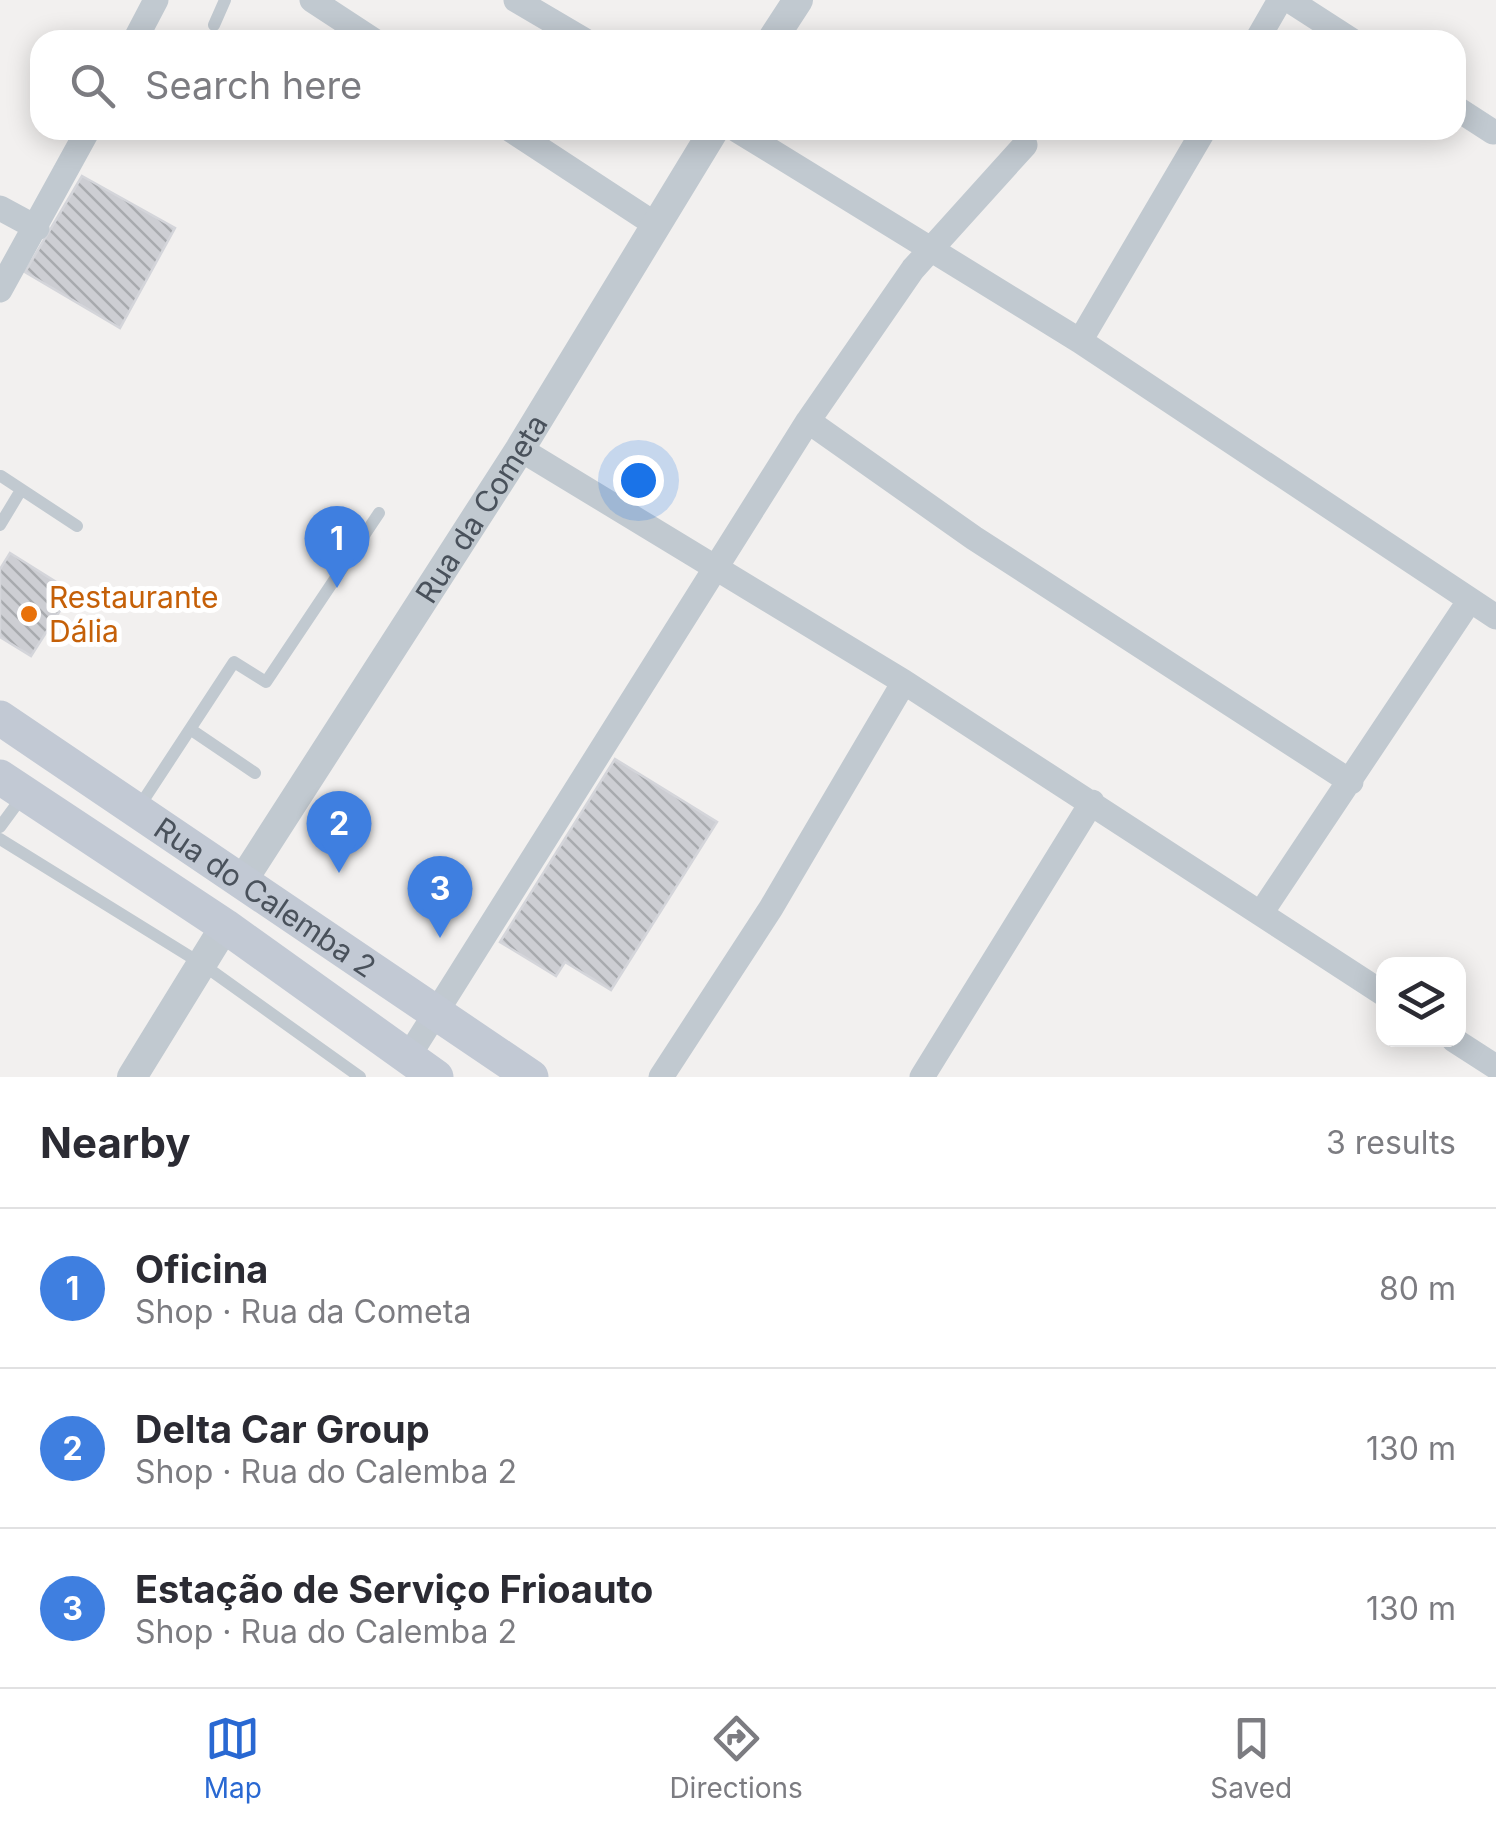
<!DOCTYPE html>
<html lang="en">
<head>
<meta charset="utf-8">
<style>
	body { margin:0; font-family:Inter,sans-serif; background:#f2f2f3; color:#2b2b33 }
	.controls { position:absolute; right:30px; bottom:30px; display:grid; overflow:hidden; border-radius:20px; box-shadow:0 5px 25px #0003 }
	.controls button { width:90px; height:90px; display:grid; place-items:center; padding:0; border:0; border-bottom:2px solid #e1e1e2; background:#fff; color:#2b2b33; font:50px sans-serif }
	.you { position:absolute; left:638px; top:480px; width:35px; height:35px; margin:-25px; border:8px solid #fff; border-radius:50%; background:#1a73e8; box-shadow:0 0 0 15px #1a73e833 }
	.badge { display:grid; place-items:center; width:65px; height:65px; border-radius:50%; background:#2968d2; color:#fff; font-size:32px; font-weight:700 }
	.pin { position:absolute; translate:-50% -82px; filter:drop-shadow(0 2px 5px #0008) }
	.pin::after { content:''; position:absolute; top:52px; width:35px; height:30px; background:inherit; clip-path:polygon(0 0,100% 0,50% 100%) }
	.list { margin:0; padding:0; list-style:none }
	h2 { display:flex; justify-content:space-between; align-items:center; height:130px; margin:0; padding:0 40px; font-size:42px }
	h2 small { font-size:32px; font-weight:400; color:#7c7c81 }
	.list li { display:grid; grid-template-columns:65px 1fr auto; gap:30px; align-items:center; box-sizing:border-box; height:160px; padding:0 40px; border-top:2px solid #e1e1e2 }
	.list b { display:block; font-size:38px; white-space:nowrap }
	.list p { margin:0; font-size:32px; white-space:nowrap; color:#7c7c81 }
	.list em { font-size:32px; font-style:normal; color:#7c7c81 }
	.icon { flex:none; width:55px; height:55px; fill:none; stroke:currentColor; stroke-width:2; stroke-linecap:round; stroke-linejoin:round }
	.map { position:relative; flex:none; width:1496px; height:1077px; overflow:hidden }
	.search { position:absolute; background:#fff; box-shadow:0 5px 25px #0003; left:30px; right:30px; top:30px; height:110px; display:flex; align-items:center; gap:25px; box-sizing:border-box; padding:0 35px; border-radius:30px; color:#7c7c81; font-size:38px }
	.sheet { height:610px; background:#fff }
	nav { display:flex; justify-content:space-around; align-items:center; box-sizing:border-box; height:140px; border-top:2px solid #e1e1e2; background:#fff; font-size:28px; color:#7c7c81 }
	nav a { display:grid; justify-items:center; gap:5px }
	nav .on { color:#2968d2 }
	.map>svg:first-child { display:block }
	.building { fill:url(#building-back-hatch); stroke:#d4d5da; stroke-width:2.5 }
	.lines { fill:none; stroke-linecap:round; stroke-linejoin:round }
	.service { stroke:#c1c9d0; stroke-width:12 }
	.minor { stroke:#c1c9d0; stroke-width:25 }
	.tertiary { stroke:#c1c9d0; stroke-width:30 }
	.secondary { stroke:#c2c9d4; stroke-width:35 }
	.food-dot { fill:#e8710a; stroke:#fff; stroke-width:4 }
	.labels { text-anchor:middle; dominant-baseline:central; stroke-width:10; stroke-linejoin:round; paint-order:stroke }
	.street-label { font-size:30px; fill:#49515b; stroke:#fff }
	.food-label { font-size:30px; fill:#c56008; stroke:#fff; text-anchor:start }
</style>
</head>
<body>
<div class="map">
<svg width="1496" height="1077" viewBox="0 0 1496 1077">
	<defs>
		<pattern id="building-back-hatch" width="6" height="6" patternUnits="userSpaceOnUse" patternTransform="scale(2.5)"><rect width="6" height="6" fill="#cdced3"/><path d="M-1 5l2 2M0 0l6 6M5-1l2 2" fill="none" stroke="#a8aaae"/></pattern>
	</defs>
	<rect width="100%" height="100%" fill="#f2f0ef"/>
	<path class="building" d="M82,176l93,52 -55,100 -95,-56z
		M10,553l62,39 -41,64 -31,-19v-68z
		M615,759l102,63 -106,168 -46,-28 -9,14 -56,-34z"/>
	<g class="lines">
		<path class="service" d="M214,25l11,-25
			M1,476l76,50
			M0,525l21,-35
			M190,729l65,44
			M137,810l97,-148 32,20 113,-169
			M0,827l22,-30
			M0,839l202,125 158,113"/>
		<path class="minor" d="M312,0l61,40
			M516,0l68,40
			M1289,0l62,40
			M135,40l21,-40
			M1257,40l23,-40
			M1456,108l37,24
			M511,130l145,95
			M737,130l343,211 416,276
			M0,208l37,20
			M0,290l88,-160
			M1080,341l124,-211
			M808,421l166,117 377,244
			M520,449l384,233 480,312
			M1261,913l209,-313
			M1454,1040l42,27
			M408,1057l400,-636 105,-152 112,-124
			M661,1077l110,-169 133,-226
			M922,1077l170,-275"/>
		<g class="tertiary">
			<path d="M772,40l26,-40"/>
			<path id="s1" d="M241,883l279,-434 194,-319"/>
			<path d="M132,1077l93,-151"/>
		</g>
		<g class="secondary">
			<path id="s2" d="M0,718l531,359"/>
			<path d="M0,777l225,149 211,151"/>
		</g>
	</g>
	<circle class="food-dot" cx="29" cy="614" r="10"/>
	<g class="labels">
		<g class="street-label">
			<text stroke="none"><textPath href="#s1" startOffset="445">Rua da Cometa</textPath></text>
			<text stroke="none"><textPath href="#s2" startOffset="320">Rua do Calemba 2</textPath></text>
		</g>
		<g class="food-label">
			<text x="49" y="597">Restaurante<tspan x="49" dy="34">Dália</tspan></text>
		</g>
	</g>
</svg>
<div class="controls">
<button><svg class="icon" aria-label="layers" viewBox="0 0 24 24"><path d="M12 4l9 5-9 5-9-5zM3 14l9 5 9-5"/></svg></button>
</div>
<div class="you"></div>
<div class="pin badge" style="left:337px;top:588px;background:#3f7fe0">1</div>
<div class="pin badge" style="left:339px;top:873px;background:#3f7fe0">2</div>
<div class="pin badge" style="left:440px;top:938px;background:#3f7fe0">3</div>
<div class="search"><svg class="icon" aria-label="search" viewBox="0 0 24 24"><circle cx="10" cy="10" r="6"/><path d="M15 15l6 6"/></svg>Search here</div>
</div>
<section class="sheet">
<h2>Nearby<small>3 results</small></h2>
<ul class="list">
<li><span class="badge" style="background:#3f7fe0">1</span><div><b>Oficina</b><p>Shop · Rua da Cometa</p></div><em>80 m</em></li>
<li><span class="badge" style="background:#3f7fe0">2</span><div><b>Delta Car Group</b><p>Shop · Rua do Calemba 2</p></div><em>130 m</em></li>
<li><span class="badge" style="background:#3f7fe0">3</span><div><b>Estação de Serviço Frioauto</b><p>Shop · Rua do Calemba 2</p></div><em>130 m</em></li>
</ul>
</section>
<nav>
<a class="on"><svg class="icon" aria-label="map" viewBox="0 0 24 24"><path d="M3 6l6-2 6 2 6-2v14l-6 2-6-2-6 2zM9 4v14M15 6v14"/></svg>Map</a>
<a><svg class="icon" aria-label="directions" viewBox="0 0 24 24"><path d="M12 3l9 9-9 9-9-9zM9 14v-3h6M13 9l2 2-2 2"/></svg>Directions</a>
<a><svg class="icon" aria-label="saved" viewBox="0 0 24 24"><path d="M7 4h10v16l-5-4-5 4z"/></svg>Saved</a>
</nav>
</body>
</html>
